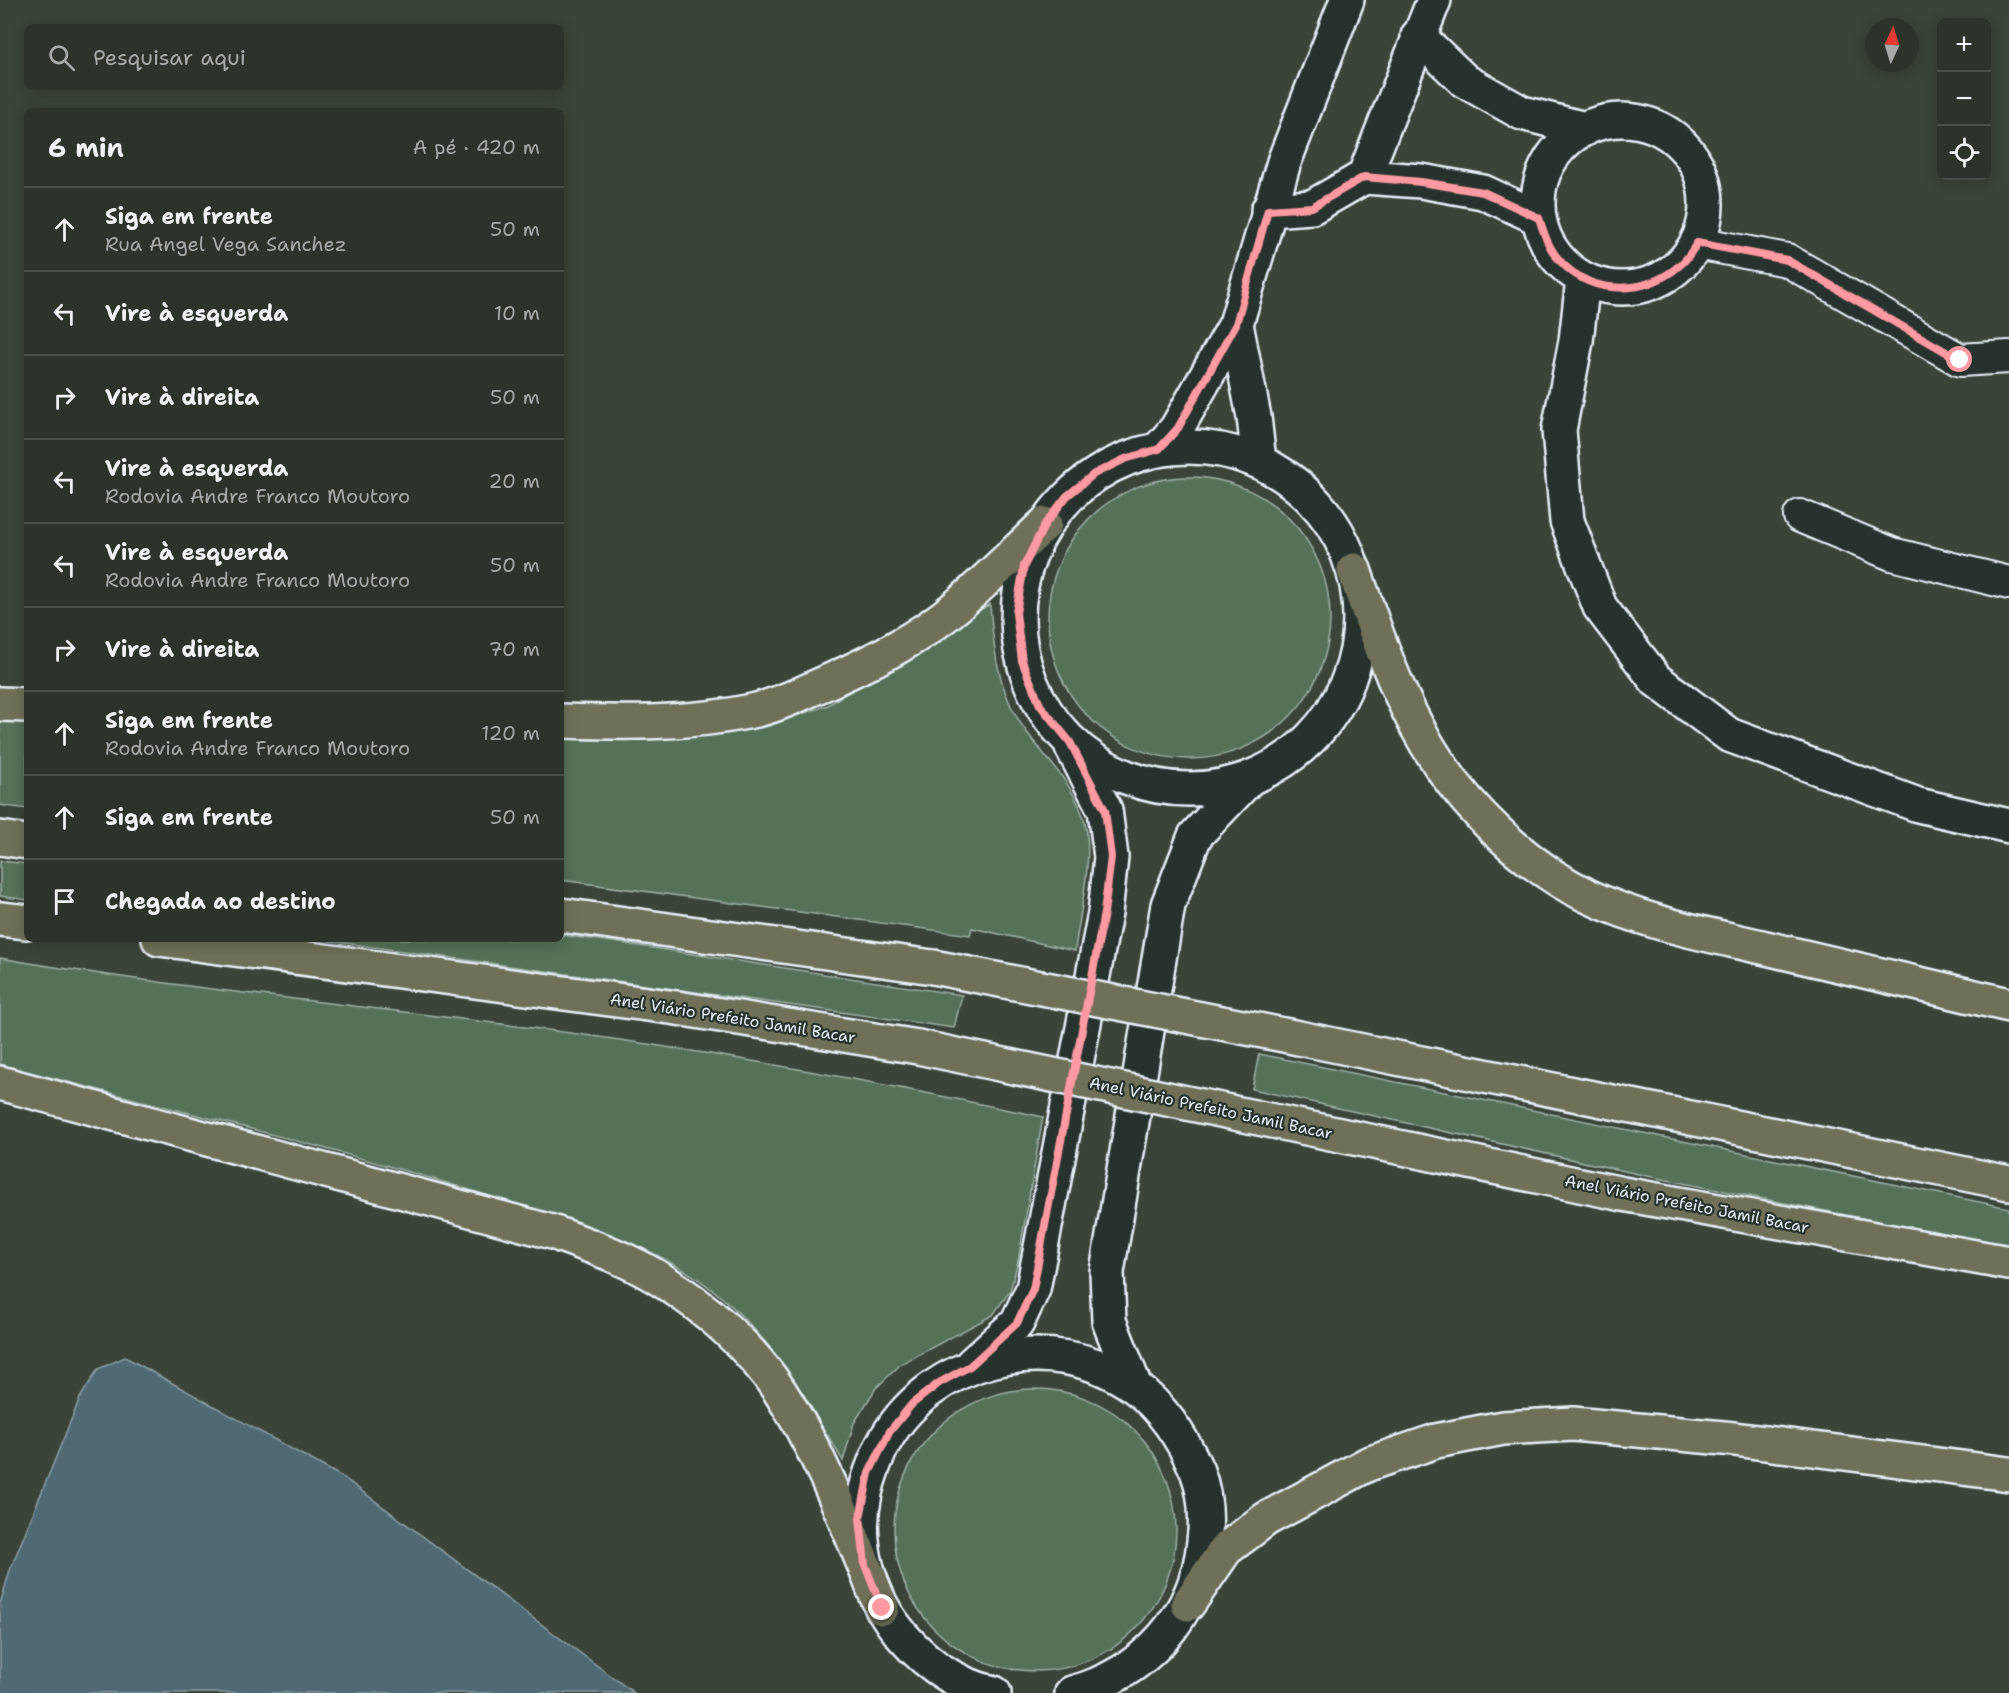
<!DOCTYPE html>
<html lang="pt">
<head>
<meta charset="utf-8">
<style>
	body { margin:0; font-family:"Shantell Sans",sans-serif; background:#343b33; color:#f1f3f6 }
	.controls { position:absolute; right:18px; top:18px; display:grid; overflow:hidden; border-radius:9px; box-shadow:0 3px 15px #0003 }
	.controls button { width:54px; height:54px; display:grid; place-items:center; padding:0; border:0; border-bottom:2px solid #484e47; background:#2c332b; color:#f1f3f6; font:30px sans-serif }
	.compass { position:absolute; left:1865px; top:18px; width:54px; height:54px; border-radius:50%; background:#2c332b; box-shadow:0 3px 15px #0003; rotate:4deg }
	.stop { position:absolute; width:18px; height:18px; margin:-14px; border:4px solid #ff9aa2; border-radius:50%; background:#fff }
	.stop.end { background:#ff9aa2; border-color:#fff; box-shadow:0 2px 6px #0008 }
	.list { margin:0; padding:0; list-style:none }
	h2 { display:flex; justify-content:space-between; align-items:center; height:78px; margin:0; padding:0 24px; font-size:26px }
	h2 small { font-size:20px; font-weight:400; color:#a6aaa9 }
	.list li { display:grid; grid-template-columns:39px 1fr auto; gap:18px; align-items:center; box-sizing:border-box; height:84px; padding:0 24px; border-top:2px solid #484e47 }
	.list b { display:block; font-size:22px; white-space:nowrap }
	.list p { margin:0; font-size:20px; white-space:nowrap; color:#a6aaa9 }
	.list em { font-size:20px; font-style:normal; color:#a6aaa9 }
	.icon { flex:none; width:33px; height:33px; fill:none; stroke:currentColor; stroke-width:2; stroke-linecap:round; stroke-linejoin:round }
	.map { position:relative; flex:none; width:2009px; height:1693px; overflow:hidden }
	.search { position:absolute; background:#2c332b; box-shadow:0 3px 15px #0003; left:24px; top:24px; width:540px; height:66px; display:flex; align-items:center; gap:15px; box-sizing:border-box; padding:0 21px; border-radius:9px; color:#a6aaa9; font-size:22px }
	.panel { position:absolute; background:#2c332b; box-shadow:0 3px 15px #0003; left:24px; top:108px; width:540px; height:834px; border-radius:9px }
	.map>svg:first-child { display:block }
	.green { fill:#557259; stroke:#9eb2a8; stroke-width:1.5 }
	.water { fill:#506b75; stroke:#8da1a9; stroke-width:1.5 }
	.lines { fill:none; stroke-linecap:round; stroke-linejoin:round }
	.street-casing { stroke:#e8f1f8; stroke-width:36 }
	.secondary-casing { stroke:#e8f1f8; stroke-width:38 }
	.highway-casing { stroke:#e8f1f8; stroke-width:38 }
	.street { stroke:#26332d; stroke-width:32 }
	.secondary { stroke:#26332d; stroke-width:33 }
	.highway { stroke:#706f59; stroke-width:33 }
	.highway-bridge-casing { stroke:#e8f1f8; stroke-width:38; stroke-linecap:butt }
	.highway-bridge { stroke:#706f59; stroke-width:33 }
	.route { stroke:#ff9aa2; stroke-width:8 }
	.labels { text-anchor:middle; dominant-baseline:central; stroke-width:4.5; stroke-linejoin:round; paint-order:stroke }
	.street-label { font-size:16px; fill:#e8f1f8; stroke:#26332d }
</style>
</head>
<body>
<div class="map">
<svg width="2009" height="1693" viewBox="0 0 2009 1693">
	<rect width="100%" height="100%" fill="#3b4439"/>
	<filter id="ink" filterUnits="userSpaceOnUse"><feTurbulence type="fractalNoise" baseFrequency=".0167" numOctaves="2"/><feDisplacementMap in="SourceGraphic" scale="12" xChannelSelector="R" yChannelSelector="G"/><feConvolveMatrix kernelMatrix="1 2 1 2 8 2 1 2 1" color-interpolation-filters="sRGB"/></filter>
	<g filter="url(#ink)">
		<path class="green" d="M1048 618a141 141 0 1 1 282 0a141 141 0 1 1-282 0Z
			M990,604c3,39 7,81 28,115 22,36 56,61 67,104 9,36 -6,91 -10,128l-103,-23 -2,7 -409,-55v-143l148,-2 61,-10 58,-20z
			M0,721l27,1v87l-27,-4z
			M0,861l27,3v36l-27,-4z
			M561,935l52,7 349,53 -8,33 -637,-89h244z
			M0,958c214,37 432,53 647,86 132,20 265,45 396,73l-25,144 -8,30 -17,24 -92,49 -25,24 -22,35 -11,38c-34,-57 -67,-116 -117,-160 -67,-60 -159,-81 -243,-107 -159,-49 -322,-87 -483,-130z
			M1259,1054l750,154v39l-362,-71 -395,-87z
			M894 1530a141 141 0 1 1 282 0a141 141 0 1 1-282 0Z"/>
		<path class="water" d="M125,1357l219,121 290,215h-634v-89l10,-34 70,-172 18,-29z"/>
		<g class="lines">
			<defs>
				<path id="street" d="M1697,243l90,17 173,100 49,-3
					M1800,516l92,38 117,29"/>
				<path id="secondary" d="M1418,36l47,45 57,32 63,16
					M1538 204a84 84 0 1 1 168 0a84 84 0 1 1-168 0Z
					M1364,177l57,4 62,11 56,26
					M1268,210l44,-3 52,-30 70,-177
					M1583,279l-7,62 -17,89 8,91 33,86 56,73 73,55 189,70 91,21
					M1236,324l18,93 5,44
					M1018 618a171 171 0 1 1 342 0a171 171 0 1 1-342 0Z
					M1159,449l18,-21 59,-104 48,-162 63,-162
					M972,1364l45,-41 16,-34 72,-376 6,-56 -6,-47 -33,-63
					M1135,1387l-26,-66 -2,-49 61,-367 27,-69 53,-56
					M994,1693c-41,-8 -77,-36 -101,-69 -18,-25 -28,-53 -31,-84 -3,-33 5,-62 19,-92 46,-92 171,-122 254,-61 29,22 48,52 62,84 8,21 10,47 7,70 -7,75 -59,132 -132,152"/>
				<path id="highway" d="M1354,570c26,75 50,149 99,213 35,45 83,88 135,113 56,27 118,38 178,52 81,19 162,38 243,57
					M0,704l27,1
					M561,721c63,2 129,3 191,-10 25,-5 50,-18 73,-28 46,-21 94,-44 133,-78 30,-26 58,-54 87,-81
					M0,838l27,4
					M561,915l372,52
					M0,919l27,3
					M159,939l518,69 241,39
					M1299,1038l710,145
					M0,1083l552,149c36,13 75,26 108,47 45,28 90,67 119,111 44,67 72,145 103,218
					M1273,1121l350,73 386,69
					M1188,1604l38,-55 40,-30 102,-55 68,-23 67,-13 70,-4 161,15 275,35"/>
			</defs>
			<use href="#street" class="street-casing"/>
			<use href="#secondary" class="secondary-casing"/>
			<use href="#highway" class="highway-casing"/>
			<use href="#street" class="street"/>
			<use href="#secondary" class="secondary"/>
			<use href="#highway" class="highway"/>
			<defs>
				<path id="highway-bridge" d="M933,967l366,71
					M918,1047l355,74"/>
			</defs>
			<use href="#highway-bridge" class="highway-bridge-casing"/>
			<use href="#highway-bridge" class="highway-bridge"/>
		</g>
	</g>
	<g class="lines" filter="url(#ink)">
		<path class="route" d="M882,1608l-17,-43 -5,-47 9,-45 21,-42 22,-27 27,-21 31,-17 47,-43 16,-34 71,-376 7,-56 -6,-47 -35,-68 -30,-37 -18,-44 -6,-48 8,-47 21,-42 22,-28 27,-22 31,-15 34,-10 19,-21 58,-104 32,-114 44,-3 52,-30 57,5 62,10 56,26c5,16 10,32 23,45 32,33 84,32 118,2 7,-5 12,-14 17,-22l90,17 173,100"/>
	</g>
	<g class="labels">
		<g class="street-label">
			<text transform="translate(733 1018) rotate(9)">Anel Viário Prefeito Jamil Bacar</text>
			<text transform="translate(1211 1108) rotate(12)">Anel Viário Prefeito Jamil Bacar</text>
			<text transform="translate(1687 1204) rotate(11)">Anel Viário Prefeito Jamil Bacar</text>
		</g>
	</g>
</svg>
<div class="controls">
<button>+</button>
<button>−</button>
<button><svg class="icon" aria-label="locate" viewBox="0 0 24 24"><circle cx="12" cy="12" r="6"/><path d="M12 2v4M12 18v4M2 12h4M18 12h4"/></svg></button>
</div>
<svg class="compass" viewBox="-18 -18 36 36"><path d="M0-13l5 13h-10z" fill="#e53935"/><path d="M0 13l5-13h-10z" fill="#a6aaa9"/></svg>
<div class="stop" style="left:1960px;top:360px"></div>
<div class="stop end" style="left:882px;top:1608px"></div>
<div class="search"><svg class="icon" aria-label="search" viewBox="0 0 24 24"><circle cx="10" cy="10" r="6"/><path d="M15 15l6 6"/></svg>Pesquisar aqui</div>
<section class="panel">
<h2>6 min<small>A pé · 420 m</small></h2>
<ul class="list">
<li><svg class="icon" aria-label="ahead" viewBox="0 0 24 24"><path d="M12 20V5M6 11l6-6 6 6"/></svg><div><b>Siga em frente</b><p>Rua Angel Vega Sanchez</p></div><em>50 m</em></li>
<li><svg class="icon" aria-label="left" viewBox="0 0 24 24"><path d="M17 20v-9H6M10 6l-5 5 5 5"/></svg><div><b>Vire à esquerda</b></div><em>10 m</em></li>
<li><svg class="icon" aria-label="right" viewBox="0 0 24 24"><path d="M7 20v-9h11M14 6l5 5-5 5"/></svg><div><b>Vire à direita</b></div><em>50 m</em></li>
<li><svg class="icon" aria-label="left" viewBox="0 0 24 24"><path d="M17 20v-9H6M10 6l-5 5 5 5"/></svg><div><b>Vire à esquerda</b><p>Rodovia Andre Franco Moutoro</p></div><em>20 m</em></li>
<li><svg class="icon" aria-label="left" viewBox="0 0 24 24"><path d="M17 20v-9H6M10 6l-5 5 5 5"/></svg><div><b>Vire à esquerda</b><p>Rodovia Andre Franco Moutoro</p></div><em>50 m</em></li>
<li><svg class="icon" aria-label="right" viewBox="0 0 24 24"><path d="M7 20v-9h11M14 6l5 5-5 5"/></svg><div><b>Vire à direita</b></div><em>70 m</em></li>
<li><svg class="icon" aria-label="ahead" viewBox="0 0 24 24"><path d="M12 20V5M6 11l6-6 6 6"/></svg><div><b>Siga em frente</b><p>Rodovia Andre Franco Moutoro</p></div><em>120 m</em></li>
<li><svg class="icon" aria-label="ahead" viewBox="0 0 24 24"><path d="M12 20V5M6 11l6-6 6 6"/></svg><div><b>Siga em frente</b></div><em>50 m</em></li>
<li><svg class="icon" aria-label="arrive" viewBox="0 0 24 24"><path d="M6 21V4h12l-3 4 3 4H6"/></svg><div><b>Chegada ao destino</b></div></li>
</ul>
</section>
</div>
</body>
</html>
